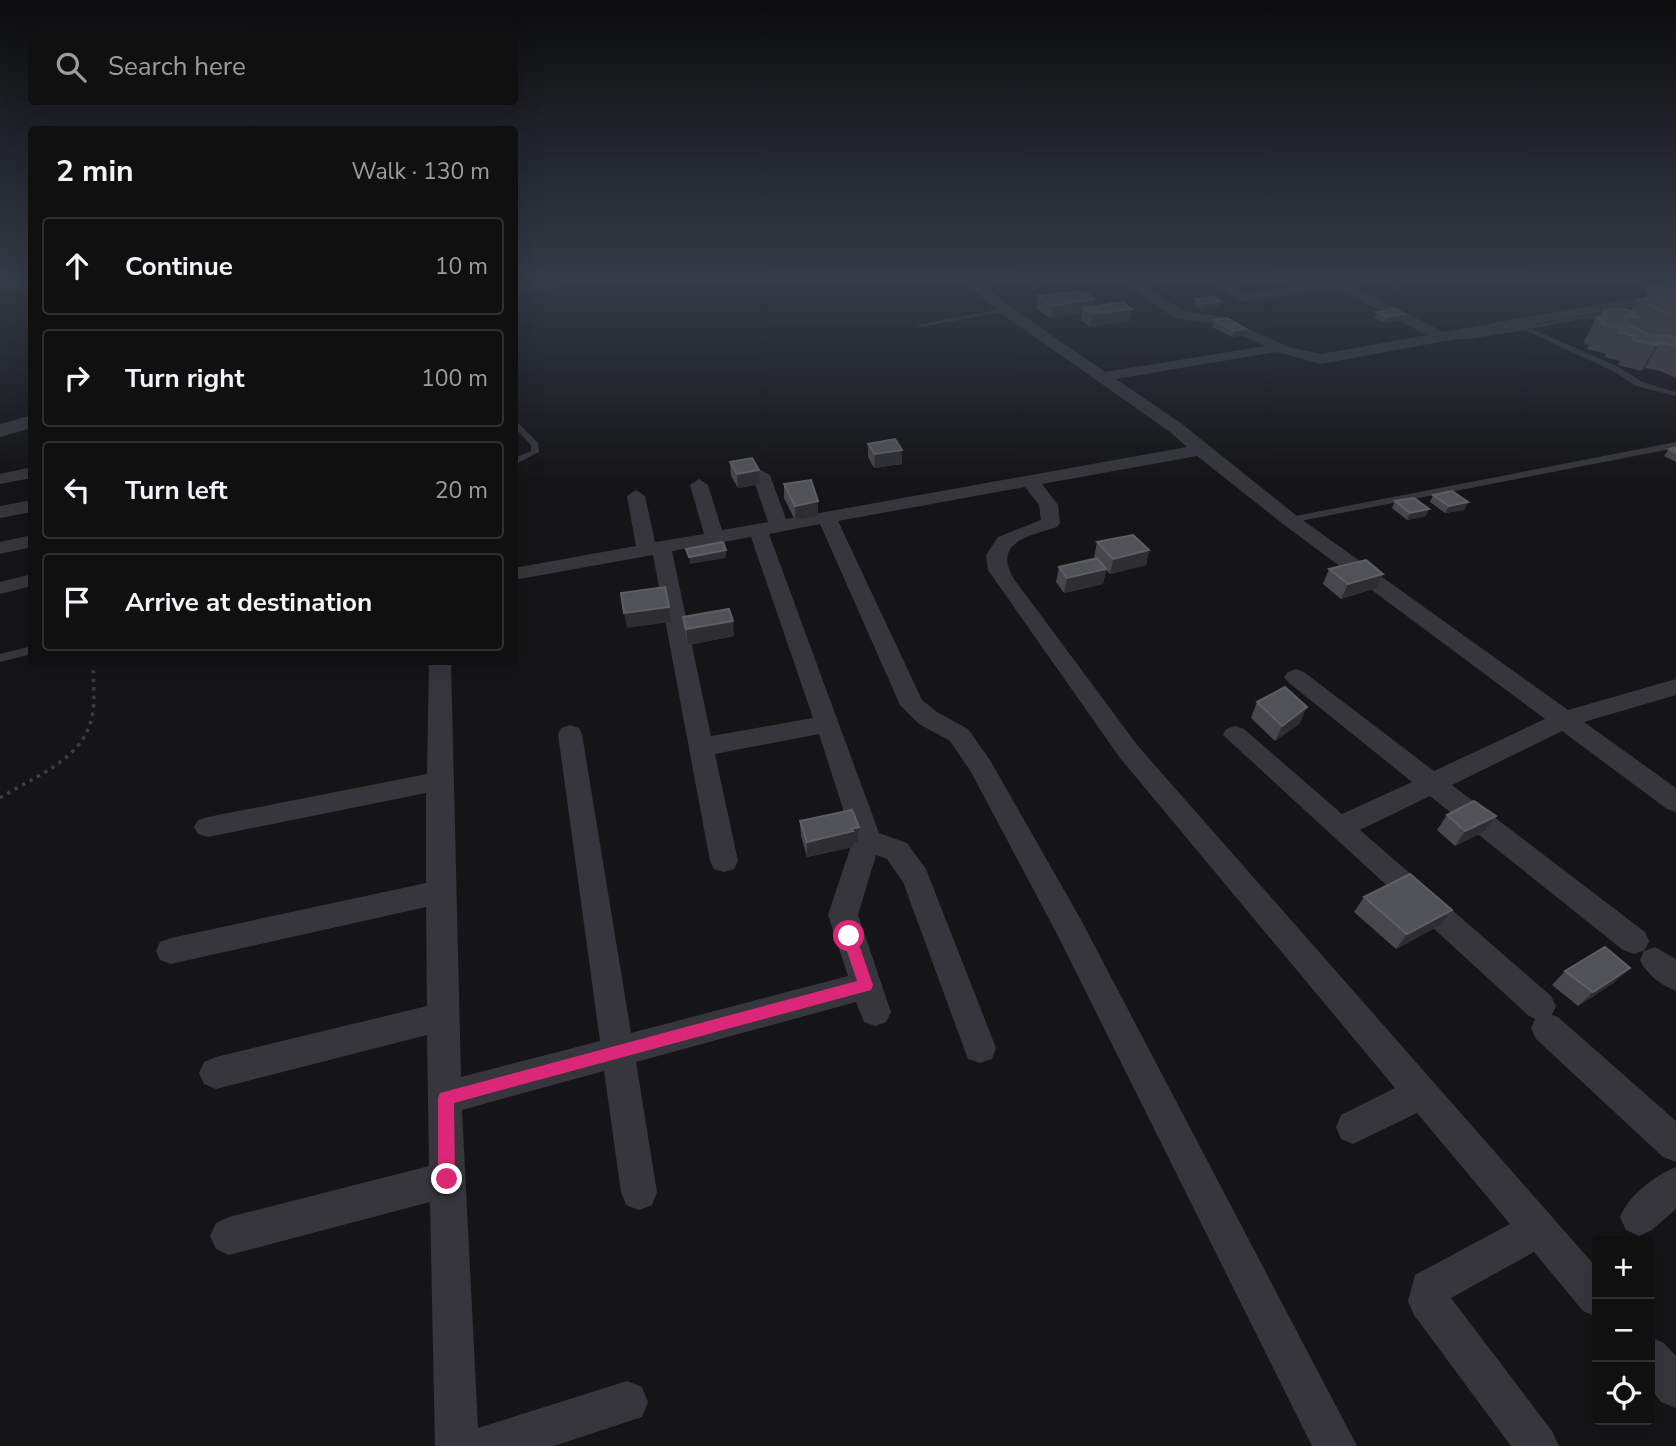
<!DOCTYPE html>
<html lang="en">
<head>
<meta charset="utf-8">
<style>
	body { margin:0; font-family:"Nunito Sans",sans-serif; background:#1e1e1f; color:#f1f3f6 }
	.controls { position:absolute; right:21px; bottom:21px; display:grid; overflow:hidden; border-radius:7px; box-shadow:0 7px 28px #0002 }
	.controls button { width:63px; height:63px; display:grid; place-items:center; padding:0; border:0; border-bottom:2px solid #303031; background:#101011; color:#f1f3f6; font:35px sans-serif }
	.stop { position:absolute; width:21px; height:21px; margin:-16px; border:5px solid #db2777; border-radius:50%; background:#fff }
	.stop.end { background:#db2777; border-color:#fff; box-shadow:0 2px 7px #0008 }
	.list { margin:0; padding:0; list-style:none }
	h2 { display:flex; justify-content:space-between; align-items:center; height:91px; margin:0; padding:0 28px; font-size:30px }
	h2 small { font-size:23px; font-weight:400; color:#9c9d9f }
	.list li { display:grid; grid-template-columns:46px 1fr auto; gap:21px; align-items:center; box-sizing:border-box; height:98px; margin:0 14px 14px; padding:0 14px; border:2px solid #303031; border-radius:7px }
	.list b { display:block; font-size:26px; white-space:nowrap }
	.list em { font-size:23px; font-style:normal; color:#9c9d9f }
	.icon { flex:none; width:38px; height:38px; fill:none; stroke:currentColor; stroke-width:2; stroke-linecap:round; stroke-linejoin:round }
	.map { position:relative; flex:none; width:1676px; height:1446px; overflow:hidden }
	.search { position:absolute; background:#101011; box-shadow:0 7px 28px #0002; left:28px; top:28px; width:490px; height:77px; display:flex; align-items:center; gap:18px; box-sizing:border-box; padding:0 24px; border-radius:7px; color:#9c9d9f; font-size:26px }
	.panel { position:absolute; background:#101011; box-shadow:0 7px 28px #0002; left:28px; top:126px; width:490px; height:539px; border-radius:7px }
	.map>svg:first-child { display:block }
	.lines { fill:none; stroke-linecap:round; stroke-linejoin:round }
	.path { stroke:#3c3d43; stroke-width:3.5; stroke-dasharray:3.5 5; stroke-linecap:butt }
	.service { fill:#36363c; fill-rule:evenodd }
	.minor { fill:#36363c; fill-rule:evenodd }
	.tertiary { fill:#36363c; fill-rule:evenodd }
	.wall { fill:#46464c }
	.shaded-wall { fill:#2e2e32 }
	.building { fill:#515158; stroke:#5e5f66; stroke-width:2 }
	.route { fill:#db2777 }
</style>
</head>
<body>
<div class="map">
<svg width="1676" height="1446" viewBox="0 0 1676 1446">
	<rect width="100%" height="100%" fill="#151517"/>
	<g class="lines">
		<path class="path" d="M0,798c33,-21 83,-38 92,-81 4,-18 0,-37 2,-55"/>
		<path class="service" d="M1006,308l3,2 -1,1 -87,16 -4,-2z
			M1596,314l21,-1 3,2 -3,2 -42,3 -43,9 87,38 23,15 34,10v4l-40,-10 -23,-15 -89,-41 -53,9h-22l-4,-2 4,-2 43,-3z
			M514,419l24,24 1,9 -25,13v-7l17,-7v-6l-17,-18z
			M1676,442v6l-386,75 -5,-3 5,-3z
			M32,646v8l-32,8v-8z"/>
		<path class="minor" d="M957,276h14l40,31 94,65 160,-26 -51,-22 -39,-6 -61,-42h15l55,35 38,6 67,30 32,7 106,-19 -88,-45 -12,-1 -85,13 -45,-26h16l31,18 83,-13 20,1 12,-4 7,4 -10,6 88,44 184,-33 31,-3 -46,-20h18l45,19v8l-48,4 -307,57 -44,-12 -161,27 66,45 115,92 271,194 108,-31v16l-92,27 92,66v24l-9,-3 -105,-78 -110,54 193,147 4,9 -4,9 -11,4 -11,-4 -193,-154 -70,34 191,166 5,10 -4,9 6,2 118,104v41l-13,-5 -127,-118 -5,-11 4,-9 -6,-3 -306,-281 3,-6 9,-3 9,3 98,85 70,-32 -124,-100 -4,-5 4,-5 8,-3 8,3 130,99 111,-52 -262,-195 -86,-68 -155,28 16,21 2,18 -3,4c-28,9 -65,15 -43,52l124,167 459,522v49l-14,-6 -49,-59 -83,46 101,133 7,15h-48l-97,-131 -6,-14 7,-26 95,-51 -93,-111 -64,31 -12,-5 -5,-12 5,-12 54,-27 -275,-330 -132,-188 -2,-15 12,-18 43,-17 -2,-15 -14,-18 -187,34 84,179 15,12 31,17 22,31 90,158 277,528h-45l-254,-510 -87,-164 -21,-31 -31,-17 -19,-19 -80,-181 -51,10 110,299 28,10 19,26 70,179 -4,11 -12,4 -12,-4 -65,-177 -16,-23 -11,-4 -18,60 33,97 -5,10 -11,4 -11,-4 -8,-20 -220,60 21,130 -5,13 -13,5 -13,-5 -5,-13 -17,-121 -142,39 16,318 149,-47 15,6 6,15 -6,15 -88,29h-119l-5,-244 -201,53 -13,-6 -6,-13 6,-13 13,-6 200,-51 -2,-131 -211,54 -12,-5 -5,-11 5,-11 12,-5 211,-51 -1,-99 -255,57 -11,-4 -4,-9 4,-9 11,-4 255,-55v-90l-218,44 -10,-3 -4,-7 4,-7 10,-3 219,-43 2,-112h22l10,415 139,-36 -42,-307 3,-6 9,-3 9,3 3,6 49,299 217,-57 -20,-61 25,-75 -34,-106 -104,20 23,107 -4,8 -10,3 -10,-3 -4,-8 -57,-306 -139,25v-12l122,-22 -9,-50 9,-6 9,6 10,46 49,-8 -14,-49 9,-6 9,6 14,45 46,-8 -16,-47 9,-5 9,5 16,44 401,-72 -17,-15 -169,-119zM751,537l62,181 -102,18 -39,-185z
			M1015,276h14l9,8 -2,3h-10z
			M1068,276h14l2,3 -7,4z
			M32,280v8l-32,1v-8z
			M32,467v11l-32,6v-10z
			M32,500v12l-32,6v-12z
			M32,535v12l-32,7v-12z
			M32,574v12l-32,8v-12z
			M1655,947l21,12v32c-15,-6 -29,-16 -36,-31l4,-9z
			M1676,1167v42l-24,21 -13,6 -13,-6 -6,-13c9,-22 34,-41 56,-50z
			M1650,1337l14,6 12,13v52l-15,-6 -11,-14z"/>
		<path class="tertiary" d="M565,276h36l-8,5 -79,14v-10z
			M32,415v13l-32,9v-13z"/>
	</g>
	<path class="wall" d="M1138,276h31l12,11 -17,2 -7,-5 1,-4 -10,2z
		M1368,276h28l10,11 -10,2z
		M1676,283v95l-16,-7 -15,-3 -4,3 -23,-6 2,-4 -16,-4 2,-3 -19,-5 2,-4 -6,-2 13,-25 4,-1 4,-7 27,1 6,-11 7,-1 7,-12z
		M1038,296l56,10 35,15 -39,6 -9,-7 1,-7 -32,5 -14,-9z
		M1195,299l24,8 -18,3 -8,-5z
		M1377,312l27,2 -2,6 -18,3 -10,-5z
		M1214,320l32,9 -2,6 -12,2 -20,-10z
		M868,444l34,20 -28,4 -6,-11z
		M1676,447v15l-12,-6 5,-7z
		M730,462l30,22 -22,4 -7,-12z
		M784,484l34,17v15l-23,4 -11,-22z
		M1433,495l35,7 -4,8 -19,3 -15,-11z
		M1395,501l31,15 -19,4 -15,-12z
		M1097,542l52,8 -3,15 -36,9 -4,-4 -3,14 -39,9 -8,-11 3,-15 37,-8 -2,-2z
		M1329,569l47,19 -35,11 -18,-15z
		M683,617l51,19 -46,9 -3,-13z
		M1257,702l43,21 -25,18 -24,-23z
		M1447,815l38,16 -30,15 -18,-16z
		M800,821l59,6 -1,15 -5,1v4l-46,10 -6,-21z
		M1364,897l76,28 -44,24 -42,-37z
		M1565,971l50,11 -37,24 -26,-21z"/>
	<path class="shaded-wall" d="M1149,276h20l-1,3 -10,-1v2l-10,2z
		M1182,281l-1,6 -17,2 1,-6z
		M1408,281l-2,6 -10,2 2,-6z
		M1095,299l-2,12 -10,-3 -1,5 -32,5 2,-12z
		M1221,301l-2,6 -18,3 2,-6z
		M1132,309l-3,12 -39,6 2,-13z
		M1404,314l-2,6 -18,3 2,-6z
		M1246,329l-2,6 -12,2 2,-6z
		M1660,343l-15,25 -4,3 15,-26z
		M902,450v14l-28,4 1,-14z
		M759,470l1,14 -22,4 -1,-14z
		M818,501v15l-23,4v-14z
		M1468,502l-4,8 -19,3 4,-7z
		M1429,509l-3,7 -19,4 3,-7z
		M726,550v8l-36,6 -1,-7z
		M1149,550l-3,15 -36,9 3,-15z
		M1106,569l-3,15 -39,9 3,-15z
		M1383,574l-7,14 -35,11 7,-15z
		M669,607l2,15 -44,6 -3,-15z
		M733,621l1,15 -46,9 -2,-16z
		M1307,707l-7,16 -25,18 7,-15z
		M1496,816l-11,15 -30,15 10,-15z
		M859,827l-1,15 -5,1v4l-46,10v-15z
		M1452,910l-12,15 -44,24 11,-15z
		M1630,968l-15,14 -37,24 15,-14z"/>
	<path class="building" d="M1174,276l8,5 -17,2 -7,-5z
		M1383,276h13l12,5 -10,2z
		M1664,283h12v21l-28,-11 3,-6z
		M1083,291l12,8 -43,7 -14,-10z
		M1213,296l8,5 -18,3 -8,-5z
		M1651,298l25,11v8l-39,-17z
		M1123,302l9,7 -40,5 -9,-6z
		M1395,309l9,5 -18,3 -9,-5z
		M1626,309l9,4h-2l4,4 -11,-1v7l21,11 29,3v9l-16,-3 -4,2 -23,-5 2,-4 -17,-4 3,-3 -20,-5 4,-2 -9,-4 13,-2 -7,-3 2,-3z
		M1227,318l19,11 -12,2 -20,-11z
		M895,439l7,11 -27,4 -7,-10z
		M1676,447v6l-7,-4z
		M752,458l7,12 -22,4 -7,-12z
		M811,480l7,21 -23,5 -11,-22z
		M1452,491l16,11 -19,4 -16,-11z
		M1414,498l15,11 -19,4 -15,-12z
		M1133,535l16,15 -36,9 -16,-17z
		M723,542l3,8 -37,7 -3,-8z
		M1097,558l9,11 -39,9 -8,-11z
		M1366,560l17,14 -35,10 -19,-15z
		M665,587l4,20 -45,6 -3,-20z
		M729,609l4,12 -47,8 -3,-12z
		M1285,687l22,20 -25,19 -25,-24z
		M1474,801l22,15 -31,15 -18,-16z
		M852,810l7,17 -8,2 2,2 -46,11 -7,-21z
		M1410,874l42,36 -45,24 -43,-37z
		M1605,947l25,21 -37,24 -28,-21z"/>
	<linearGradient id="sky" x2="0" y2="1"><stop stop-color="#0c0c0d"/><stop offset="0.58" stop-color="#353b47"/><stop offset="1" stop-color="#353b47" stop-opacity="0"/></linearGradient>
	<rect width="1676" height="479" fill="url(#sky)"/>
	<path class="route" d="M849,930l7,6 17,49 -2,5 -417,113 1,76 -2,6 -6,2 -6,-2 -3,-6v-81l2,-5 417,-112 -15,-45z"/>
</svg>
<div class="controls">
<button>+</button>
<button>−</button>
<button><svg class="icon" aria-label="locate" viewBox="0 0 24 24"><circle cx="12" cy="12" r="6"/><path d="M12 2v4M12 18v4M2 12h4M18 12h4"/></svg></button>
</div>
<div class="stop" style="left:849px;top:936px"></div>
<div class="stop end" style="left:447px;top:1179px"></div>
<div class="search"><svg class="icon" aria-label="search" viewBox="0 0 24 24"><circle cx="10" cy="10" r="6"/><path d="M15 15l6 6"/></svg>Search here</div>
<section class="panel">
<h2>2 min<small>Walk · 130 m</small></h2>
<ul class="list">
<li><svg class="icon" aria-label="ahead" viewBox="0 0 24 24"><path d="M12 20V5M6 11l6-6 6 6"/></svg><div><b>Continue</b></div><em>10 m</em></li>
<li><svg class="icon" aria-label="right" viewBox="0 0 24 24"><path d="M7 20v-9h11M14 6l5 5-5 5"/></svg><div><b>Turn right</b></div><em>100 m</em></li>
<li><svg class="icon" aria-label="left" viewBox="0 0 24 24"><path d="M17 20v-9H6M10 6l-5 5 5 5"/></svg><div><b>Turn left</b></div><em>20 m</em></li>
<li><svg class="icon" aria-label="arrive" viewBox="0 0 24 24"><path d="M6 21V4h12l-3 4 3 4H6"/></svg><div><b>Arrive at destination</b></div></li>
</ul>
</section>
</div>
</body>
</html>
